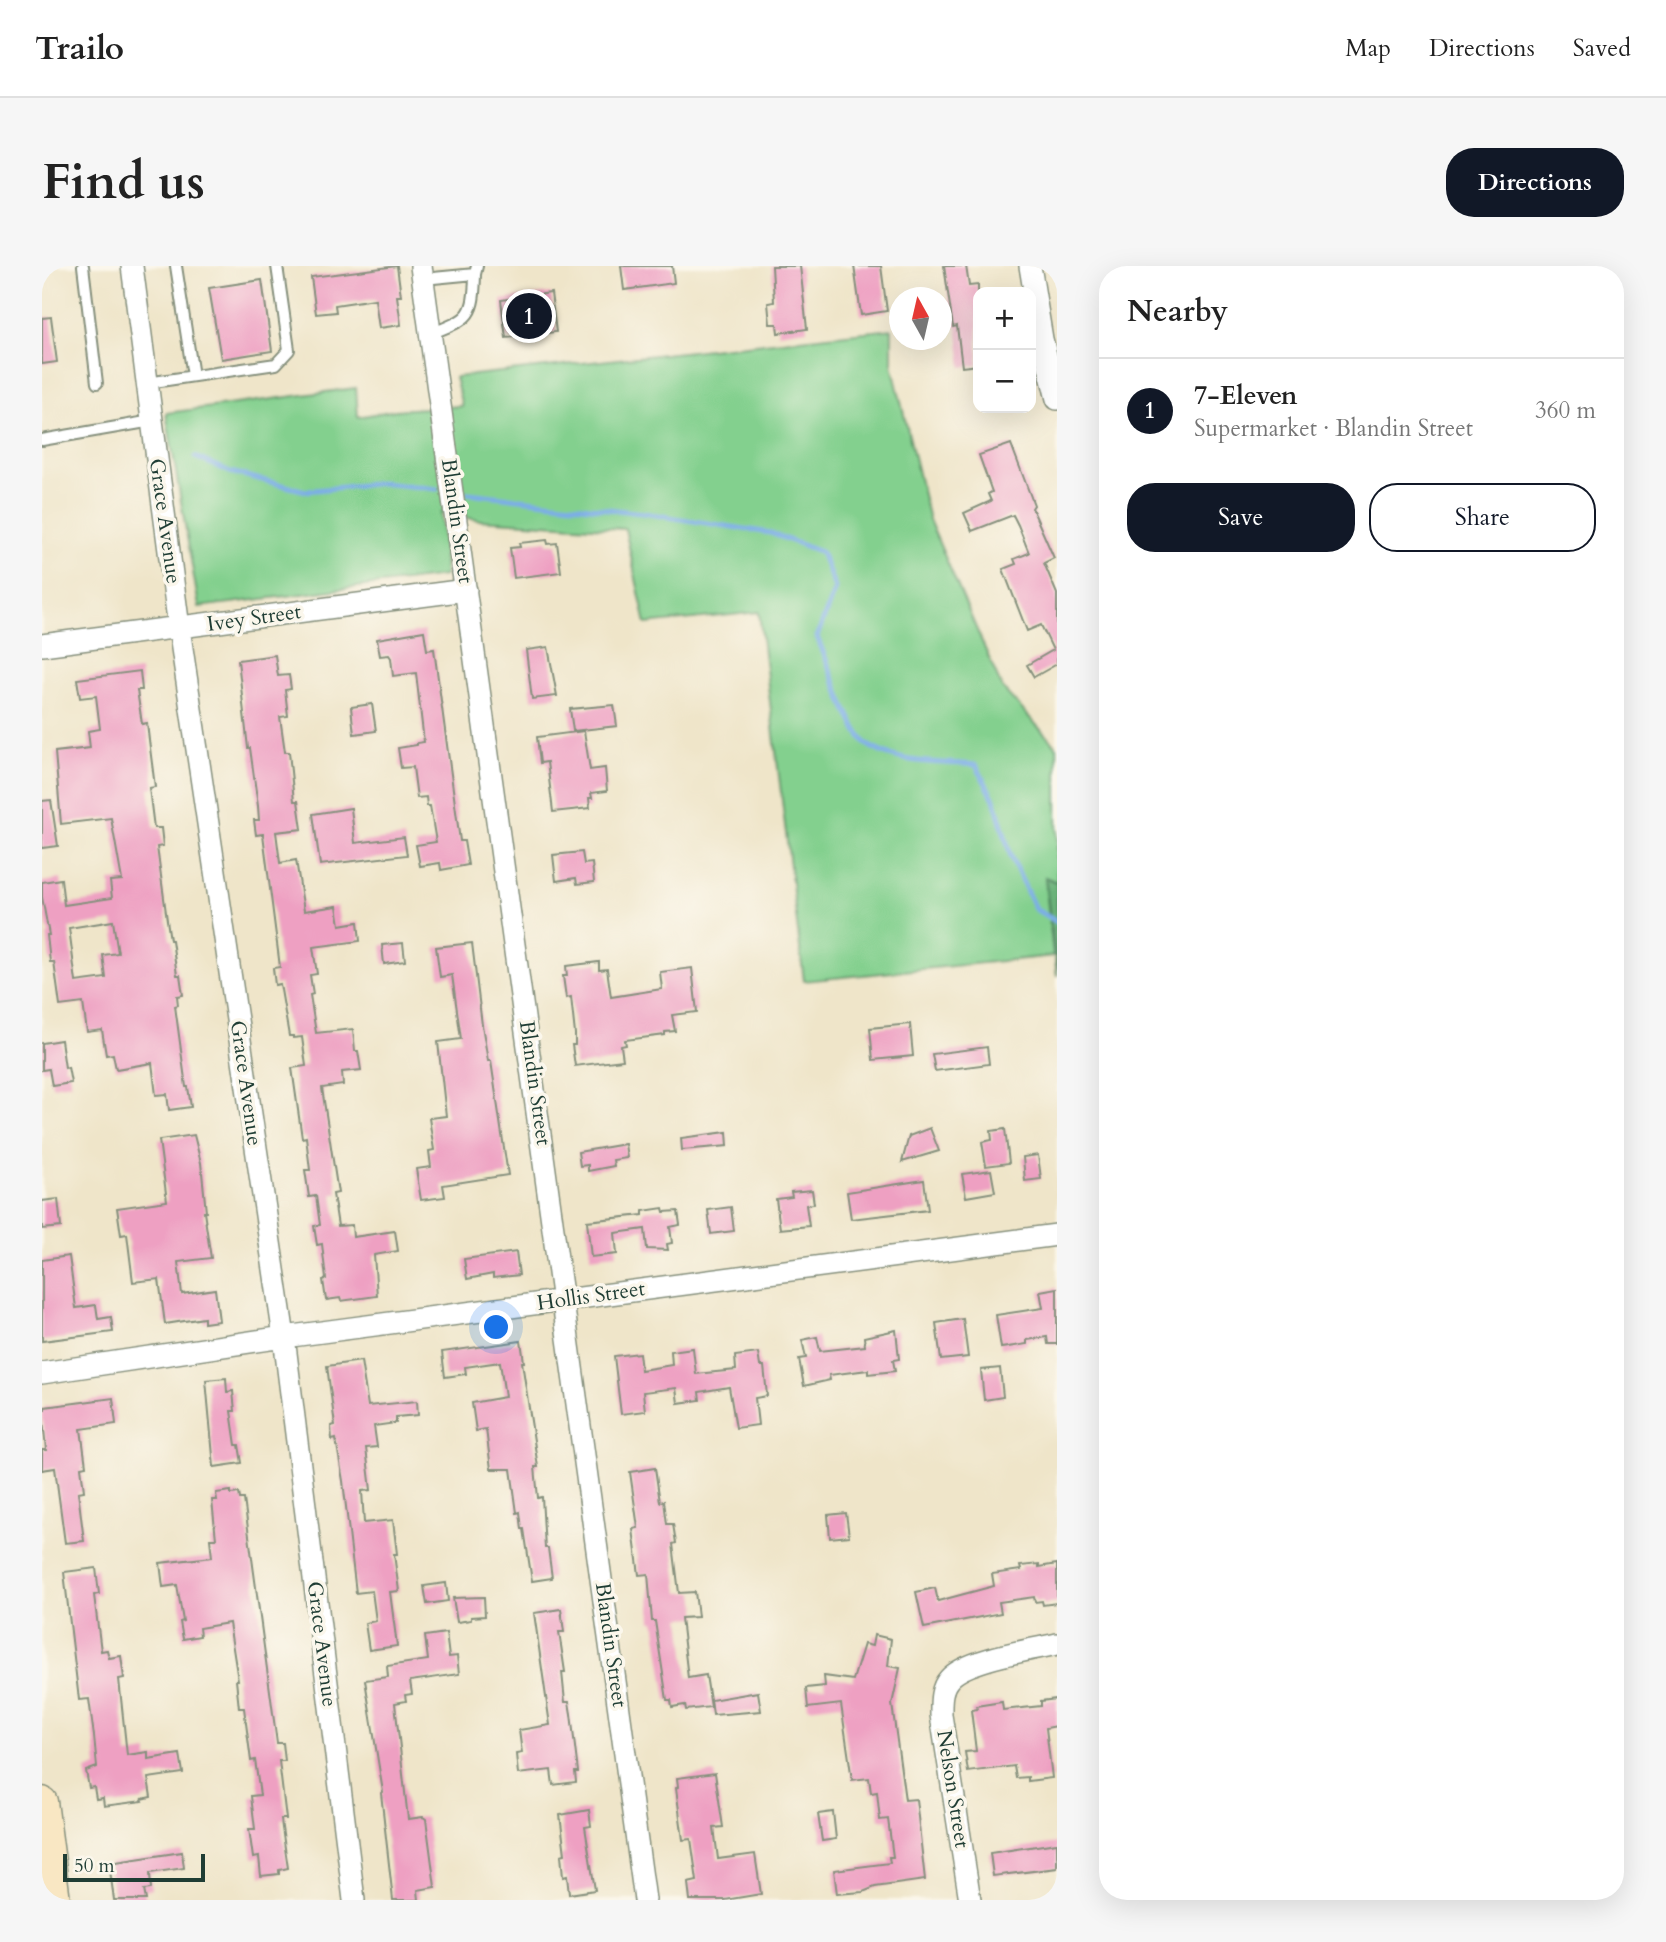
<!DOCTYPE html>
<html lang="en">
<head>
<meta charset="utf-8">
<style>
	body { margin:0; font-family:Cardo,serif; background:#f6f6f6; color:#222 }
	.controls { position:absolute; right:21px; top:21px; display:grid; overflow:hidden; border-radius:14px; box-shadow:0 7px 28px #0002 }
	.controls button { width:63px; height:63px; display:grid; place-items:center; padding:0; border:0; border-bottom:2px solid #e0e0e0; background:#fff; color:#222; font:35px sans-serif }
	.compass { position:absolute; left:847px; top:21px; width:63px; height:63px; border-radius:50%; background:#fff; box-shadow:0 7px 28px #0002; rotate:352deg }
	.scale { position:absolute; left:21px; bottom:18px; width:142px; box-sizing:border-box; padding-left:7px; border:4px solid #1f3d34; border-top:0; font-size:19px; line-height:24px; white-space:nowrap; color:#1f3d34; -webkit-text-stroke:5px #fbf7ec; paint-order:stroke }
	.you { position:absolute; left:455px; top:1062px; width:24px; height:24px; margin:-18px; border:5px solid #fff; border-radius:50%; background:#1a73e8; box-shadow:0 0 0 10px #1a73e833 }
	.badge { display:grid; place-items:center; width:46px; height:46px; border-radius:50%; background:#111827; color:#fff; font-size:23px; font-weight:700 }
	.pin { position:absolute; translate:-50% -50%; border:4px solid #fff; box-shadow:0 2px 7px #0006 }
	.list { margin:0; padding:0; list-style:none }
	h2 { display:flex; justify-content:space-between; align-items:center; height:91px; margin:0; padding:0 28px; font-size:30px }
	h2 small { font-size:23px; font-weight:400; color:#767676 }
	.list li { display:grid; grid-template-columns:46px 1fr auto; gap:21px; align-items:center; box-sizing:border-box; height:105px; padding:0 28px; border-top:2px solid #e0e0e0 }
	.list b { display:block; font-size:26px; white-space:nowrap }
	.list p { margin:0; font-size:23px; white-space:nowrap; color:#767676 }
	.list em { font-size:23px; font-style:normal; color:#767676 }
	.actions { display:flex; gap:14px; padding:21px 28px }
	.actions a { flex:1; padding:16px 0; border:2px solid #111827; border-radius:28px; text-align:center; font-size:24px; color:#111827 }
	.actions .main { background:#111827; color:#fff }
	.map { position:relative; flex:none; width:1015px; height:1634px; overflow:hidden; border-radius:28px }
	header { display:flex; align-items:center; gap:42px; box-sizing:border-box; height:98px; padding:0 35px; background:#fff; border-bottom:2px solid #e0e0e0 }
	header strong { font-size:33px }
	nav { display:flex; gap:38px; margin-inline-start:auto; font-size:24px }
	.intro { display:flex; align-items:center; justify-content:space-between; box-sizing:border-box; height:168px; padding:0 42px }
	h1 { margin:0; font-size:49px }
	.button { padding:18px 32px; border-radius:28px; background:#111827; color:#fff; font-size:24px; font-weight:700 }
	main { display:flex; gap:42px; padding:0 42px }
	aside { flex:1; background:#fff; border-radius:28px; box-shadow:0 7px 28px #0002 }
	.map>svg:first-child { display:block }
	.green { fill:#83d08e; stroke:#518661; stroke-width:2 }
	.forest { fill:#6ab279; stroke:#447856; stroke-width:2 }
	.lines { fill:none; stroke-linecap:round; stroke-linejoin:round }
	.stream { stroke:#7bade7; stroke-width:5 }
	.building { fill:#eea0c2; fill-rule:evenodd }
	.lane-casing { stroke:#87917e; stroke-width:14 }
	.street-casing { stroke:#87917e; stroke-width:24 }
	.secondary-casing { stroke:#87917e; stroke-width:33 }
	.lane { stroke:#fff; stroke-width:10 }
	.street { stroke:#fff; stroke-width:21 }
	.secondary { stroke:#f9e7c3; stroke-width:30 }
	.labels { text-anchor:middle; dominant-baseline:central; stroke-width:7; stroke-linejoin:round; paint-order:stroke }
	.street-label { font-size:21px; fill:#1f3d34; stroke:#fbf7ec }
</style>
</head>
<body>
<header>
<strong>Trailo</strong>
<nav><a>Map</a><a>Directions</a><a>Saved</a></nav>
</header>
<div class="intro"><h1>Find us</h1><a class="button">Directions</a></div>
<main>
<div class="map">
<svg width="1015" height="1634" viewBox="0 0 1015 1634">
	<rect width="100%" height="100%" fill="#fbf7ec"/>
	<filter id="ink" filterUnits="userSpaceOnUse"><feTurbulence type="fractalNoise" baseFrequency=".0143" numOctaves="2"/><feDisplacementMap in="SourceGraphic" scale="14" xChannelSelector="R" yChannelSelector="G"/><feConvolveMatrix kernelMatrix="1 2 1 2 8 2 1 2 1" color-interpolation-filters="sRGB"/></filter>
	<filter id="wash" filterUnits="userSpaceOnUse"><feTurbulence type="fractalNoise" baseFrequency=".00686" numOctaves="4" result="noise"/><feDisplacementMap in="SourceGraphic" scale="28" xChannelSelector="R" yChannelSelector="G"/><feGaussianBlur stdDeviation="1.57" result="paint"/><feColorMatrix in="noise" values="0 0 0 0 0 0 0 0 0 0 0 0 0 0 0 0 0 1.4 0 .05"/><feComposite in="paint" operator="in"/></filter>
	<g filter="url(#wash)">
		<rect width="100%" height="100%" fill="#efe5c9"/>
		<path class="green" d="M850,63v35l37,156 73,168 55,59v135l-12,-4 8,78 -249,25 -45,-369 -113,12 -21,-95 -147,-9 -37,-7 4,63 -246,31 -33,-194 190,-25 2,29 37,-7 67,-4 -7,-29z"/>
		<path class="forest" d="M1003,611l12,5v94z"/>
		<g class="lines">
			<path class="stream" d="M153,191l35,15 76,19 76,-8 55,6
				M426,227l175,20 127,20 51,19 14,36 -18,49c10,22 35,100 54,110 31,18 71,15 105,18l19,36 16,56 24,52 22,13"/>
		</g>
		<g id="blocks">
			<path class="building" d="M355,0l4,30h-4l4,29 -22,3 -4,-29 -40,6 1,7 -20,2 -5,-37z
				M579,0h51l2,17 -50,7z
				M730,0h28l7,63 -29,4 -1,-9h-7l-2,-21 6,-1z
				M812,0h27l6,45 -26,4z
				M902,0h22l3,20 9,-1v80l-16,2 -5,-41 -4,1z
				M220,14l10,71 -51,8 -12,-71z
				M509,27l5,39 -50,6 -5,-38z
				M9,51l6,45 -15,2v-46z
				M969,178l23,61 -2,3 22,50 -10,5 13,31v70l-23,13 -7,-12 26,-15 -12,-25 -14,6 -24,-62 13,-5 -2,-5 15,-6 -11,-28 -5,-10 -41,16 -8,-18 27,-12 -3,-7 4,-2 -13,-37z
				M505,274l1,4 9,-1 4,29 -47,6 -4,-30 10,-1 -1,-4z
				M382,365l3,19 7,-1 26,192h4l4,24 -27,5 -1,-7 -20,3 -4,-21 20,-3 -6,-36h-3l-1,-9 -9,1 -4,-31 -12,1 -3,-20 19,-3v-2l7,-1 -8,-69 -23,3 -2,-18 -2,-3 -9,1 -3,-17z
				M506,381l9,49 -25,3 -6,-49z
				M233,389l3,21 11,-1 2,14 -6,1 3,26 -8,1 5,35h4l5,49h4l4,28 -26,3 4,31 16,-3 8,51 33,-5 3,19 18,-3 2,19 -47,6 4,27 -7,1 3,19 -3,1 6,38 37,-4 2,22h3l3,19 -19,2 1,13 -21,3 16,105 -5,1 5,32 14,-1 1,12 42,-6 3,20 -24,4 3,41 -36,5 -1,-3 -14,2 -3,-20 3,-1 -4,-35 -5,1 -3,-19 6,-1 -4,-29 -7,1 -4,-27h5l-4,-33 -4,1 -10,-70 14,-2 -4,-29 -9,1v-2h-4l-9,-52 -5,1 -2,-17 7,-1 -17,-133 -7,1 -2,-15h5l-1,-14 -8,-58h-2l-10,-88z
				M98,405l2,19h-5l5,34 5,-1 2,17 6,47 -6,1 5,40h7l2,18 -6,1 10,73 3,20h2l5,35h3l3,20 -6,1 1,9 -3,1 11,81h2l3,20 -22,3 -2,-16 -11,1 -4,-32 -36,6 -3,-15 -7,1 -4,-25 -15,2 -4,-29 -23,3 -6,-44h-4l-3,-27h2l-7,-38v-15l19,-3 3,26 48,-7 -2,-17 12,-1 -11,-62 -50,6 -6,-72 35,-4 -2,-17 12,-2 -4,-33 -16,2 -3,-19zM71,655l5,32 -15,2 3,23 -30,4 -7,-54z
				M330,438l4,27 -22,3 -3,-27z
				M572,439l3,21 -44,5 -3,-22z
				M542,465l6,39 15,-2 2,23 -16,2 1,5h-3l1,10 -37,4 -6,-50 -7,1 -3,-26z
				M9,534l7,46 -16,2v-47z
				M309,542l4,35 49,-6 3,18 -87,10 -7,-51z
				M540,586l2,12 8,-1 2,19 -17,2 -1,-6 -20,3 -3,-26z
				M361,677l2,18 -21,3 -2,-19z
				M430,677l10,82 6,36h3l17,114 -65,10 2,12 -24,3 -5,-31 15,-2 -2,-16 5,-1 -5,-32 17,-2 -8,-74 23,-3 -9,-64 -12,2 -4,-30z
				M557,696v8l8,-1 4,28 51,-8 -2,-17 32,-4 5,44 -25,3 3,16 -10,1v3l-40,5 1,5 -5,1 2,14 -48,6 -3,-21h3v-11l-4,-37 -5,1 -3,-22h4l-1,-10z
				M868,758l3,32 -40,4 -3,-32z
				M19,774l4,28 3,-1 3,16 -19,3 -3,-17 -7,1v-27z
				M945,781l2,17 -54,7 -3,-17z
				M888,862l9,23 -37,11 7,-26z
				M963,863l4,34 -23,3 -4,-24 10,-2 -1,-9z
				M685,866l1,14 -46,4 -1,-12z
				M152,869l7,28 5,49h-2l7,46 -33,4 4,32 33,-5 4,32 -15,2v-5l-39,6 -6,-45 -26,3 -6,-48 -6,1 -4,-27 50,-7 -8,-61z
				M583,878l2,14 -14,2 1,6 -26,5v-6l-8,1 -2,-14z
				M996,889l3,24 -16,2 -2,-24z
				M949,904l4,22 -29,5 -4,-23z
				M882,914l4,30 -77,9 -4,-27z
				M770,924l2,14 -8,1 3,21 -29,3 -4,-30 16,-2 -1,-5z
				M16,933l3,28 -19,2v-28z
				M689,941l3,24 -23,3 -3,-24z
				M621,942l1,4 14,-1 2,14 -10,2 2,16 -5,1 1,6 -21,-1 -2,-20 -30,4 2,21 -26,3 -4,-36 56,-6v-4z
				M474,986l3,23 -26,3v-4l-26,5 -3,-20z
				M27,990l7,52 20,-3 2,14 13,-2 2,15 -71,9v-81z
				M1015,1022v56h-9l-1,-7 -20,3v4l-26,4 -5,-33 47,-7 -3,-17z
				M921,1053l5,38 -27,3 -5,-37z
				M854,1064l3,29 -6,1 2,11 -27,3v-4l-39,5 1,5 -26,6 -5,-27 7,-1 -4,-18 15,-3 3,14 45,-5 -1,-9z
				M479,1075l3,21h-2l16,105h-3l3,31 4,-1 3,51h3l4,30 -20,3 -8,-52h-2l-2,-17 -3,1 -6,-44h-20l-5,-40 -10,2 -4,-28 33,-6 -5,-35 -35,5 1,7 -21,3 -3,-25z
				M651,1082l3,26 40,-4 -1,-14 23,-3 2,13h4l3,30 -12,2 3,27 -22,3 -7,-41 -30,5 1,8 -22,3 -2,-15 -33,4 2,19 -24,3 -7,-58 25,-3 2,17 31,-5 -1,-14z
				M319,1095l7,45 49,-5 1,14 -22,2v6l-22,3 3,21 -11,1 5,42 -9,1 2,32 29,-3 4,34h-3l5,37 -9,1 7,54 -28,4 -4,-27 11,-2 -4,-30 -16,2 -13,-112 -7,-42 -4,1 -1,-14 4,-1 -8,-59z
				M958,1102l3,29 -19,3 -3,-30z
				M184,1112l1,14 6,-1 2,20h-4l5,34h3l3,18 -28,4 -8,-87z
				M71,1132l3,26 -35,5 5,37 -5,1 3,24 -6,1 6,49 -19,2 -10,-75 -13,2v-20h4l-4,-41h3v-2z
				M613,1202l5,34 4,-1 3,23h6l3,19 -3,1 6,49 16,-1 3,25 -17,1 7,60 18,-3 5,32 -25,3 -1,-5 -13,2 -1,-7h-4l-12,-79h-3l-4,-47 -9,1 -6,-46 5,-1 -8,-56z
				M189,1225v3l8,-1 1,6h4l33,244h6l2,18h-6l7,58h-5l1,9 6,40 -9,2v4l-18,2 -2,-19 -6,1 -4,-29h6l-4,-33 9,-1 -5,-35 -4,1 -7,-53h-5l-3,-28h2l-9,-57 -30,5 1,8 -17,3 -3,-17 3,-1 -6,-36 -14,2 -3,-24 52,-6 -2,-18h6l-4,-39h5l-1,-7z
				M804,1247l3,23 -19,2 -2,-23z
				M997,1298v3l18,-3v39l-14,2 -1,-4 -7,1 -1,-5 -35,5 2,11 -77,15 -8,-36 19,-4 3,13 56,-15 -2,-12 29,-4 -1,-4z
				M54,1302l3,26 -5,1 7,56 6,-1 2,8 12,-2 3,22 -5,1 8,76 21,-3v7l32,-5 3,19 -35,5 3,19 -9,2 1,2 -39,5 -1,-8 -7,1 -2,-12 -5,1 -3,-17 11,-4 -3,-31 -5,-37 -10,1 -15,-128z
				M404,1317l2,18 -21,3 -3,-18z
				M442,1331l1,19 -14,1v3l-14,2 -4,-24z
				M519,1343l3,23h-5l6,40h-3l3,30h4l2,12 7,58h-3l1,10 -23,3 -2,-15 -33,4 -2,-20 6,-1 -3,-23 31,-5 -16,-112z
				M404,1367l3,24 8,-1 2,18 -49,7 2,13 -7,1 1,6 -11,2 13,116 15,-2 3,2 9,68 -17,3 1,10h-26l-12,-107 2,-1 -18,-112 23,-3 -1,-11 41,-6 -3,-24z
				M832,1369l17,4 -3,27 12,2 -8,36 13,96 11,-1 9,81 -50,7 -12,5 -26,2 -3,-24 56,-7 -1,-6h4l-5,-38 -8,1 -3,-28 -6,1 -2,-15 -17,2 -11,-76 -33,4 -2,-20 19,-2 -1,-10 29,4 11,-36 8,2z
				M716,1426l3,19 -48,4 -2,-15z
				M1015,1433v27l-11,2 6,50 -24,3v-4l-12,1 -2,-12 -46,6 -3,-20 11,-1 -5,-41 6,-1 -1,-3 26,-4 1,8 38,-4v-5z
				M673,1507l8,54 -9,1 4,31 37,-5 6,40 -36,6h-35l-2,-17 9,-2 -6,-42 -8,1 -7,-52 2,-1 -1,-9z
				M547,1544l2,16 -6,1 10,63 -26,4 -2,-18 -4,1 -2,-22 4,-1 -5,-39z
				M791,1546l3,27 -14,2 -4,-27z
				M1015,1577v25l-64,8 -3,-23z
				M140,1586l2,16 -34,5 1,16 -7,1 2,10h-32l-5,-37z"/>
		</g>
	</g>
	<g filter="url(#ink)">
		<use href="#blocks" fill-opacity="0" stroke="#87917e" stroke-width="2"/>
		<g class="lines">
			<defs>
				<path id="lane" d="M41,0l14,117
					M134,0l17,110
					M381,13l52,-5 2,-8
					M388,68c40,-16 44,-16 45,-60
					M105,117l129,-19 13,-14 -12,-84
					M0,174l110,-19"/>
				<path id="street" d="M90,0l47,362 105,709 70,563
					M379,0l224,1634
					M988,0l12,73 15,60
					M0,379l424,-55
					M0,1107l242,-36 773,-102
					M928,1634l-29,-185c0,-12 -1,-26 8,-36 17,-20 82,-29 108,-35"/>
				<path id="secondary" d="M0,1536l13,98"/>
			</defs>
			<use href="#lane" class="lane-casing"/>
			<use href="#street" class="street-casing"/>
			<use href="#secondary" class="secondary-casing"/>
			<use href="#lane" class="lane"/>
			<use href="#street" class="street"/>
			<use href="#secondary" class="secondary"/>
		</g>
	</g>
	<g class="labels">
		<g class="street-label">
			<text transform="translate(123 255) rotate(82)">Grace Avenue</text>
			<text transform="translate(415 255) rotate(82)">Blandin Street</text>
			<text transform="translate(212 352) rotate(-8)">Ivey Street</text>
			<text transform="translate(204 817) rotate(82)">Grace Avenue</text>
			<text transform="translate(493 817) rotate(82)">Blandin Street</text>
			<text transform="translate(549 1030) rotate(-8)">Hollis Street</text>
			<text transform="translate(280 1378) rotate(83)">Grace Avenue</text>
			<text transform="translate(569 1379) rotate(82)">Blandin Street</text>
			<text transform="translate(911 1523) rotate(81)">Nelson Street</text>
		</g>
	</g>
</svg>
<div class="controls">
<button>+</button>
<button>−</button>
</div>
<svg class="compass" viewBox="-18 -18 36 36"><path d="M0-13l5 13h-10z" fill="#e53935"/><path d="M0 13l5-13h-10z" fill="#767676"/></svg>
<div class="scale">50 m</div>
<div class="you"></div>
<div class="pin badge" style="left:487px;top:50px">1</div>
</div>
<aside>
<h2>Nearby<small></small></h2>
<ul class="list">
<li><span class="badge">1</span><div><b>7-Eleven</b><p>Supermarket · Blandin Street</p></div><em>360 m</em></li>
</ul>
<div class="actions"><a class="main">Save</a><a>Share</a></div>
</aside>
</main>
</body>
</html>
